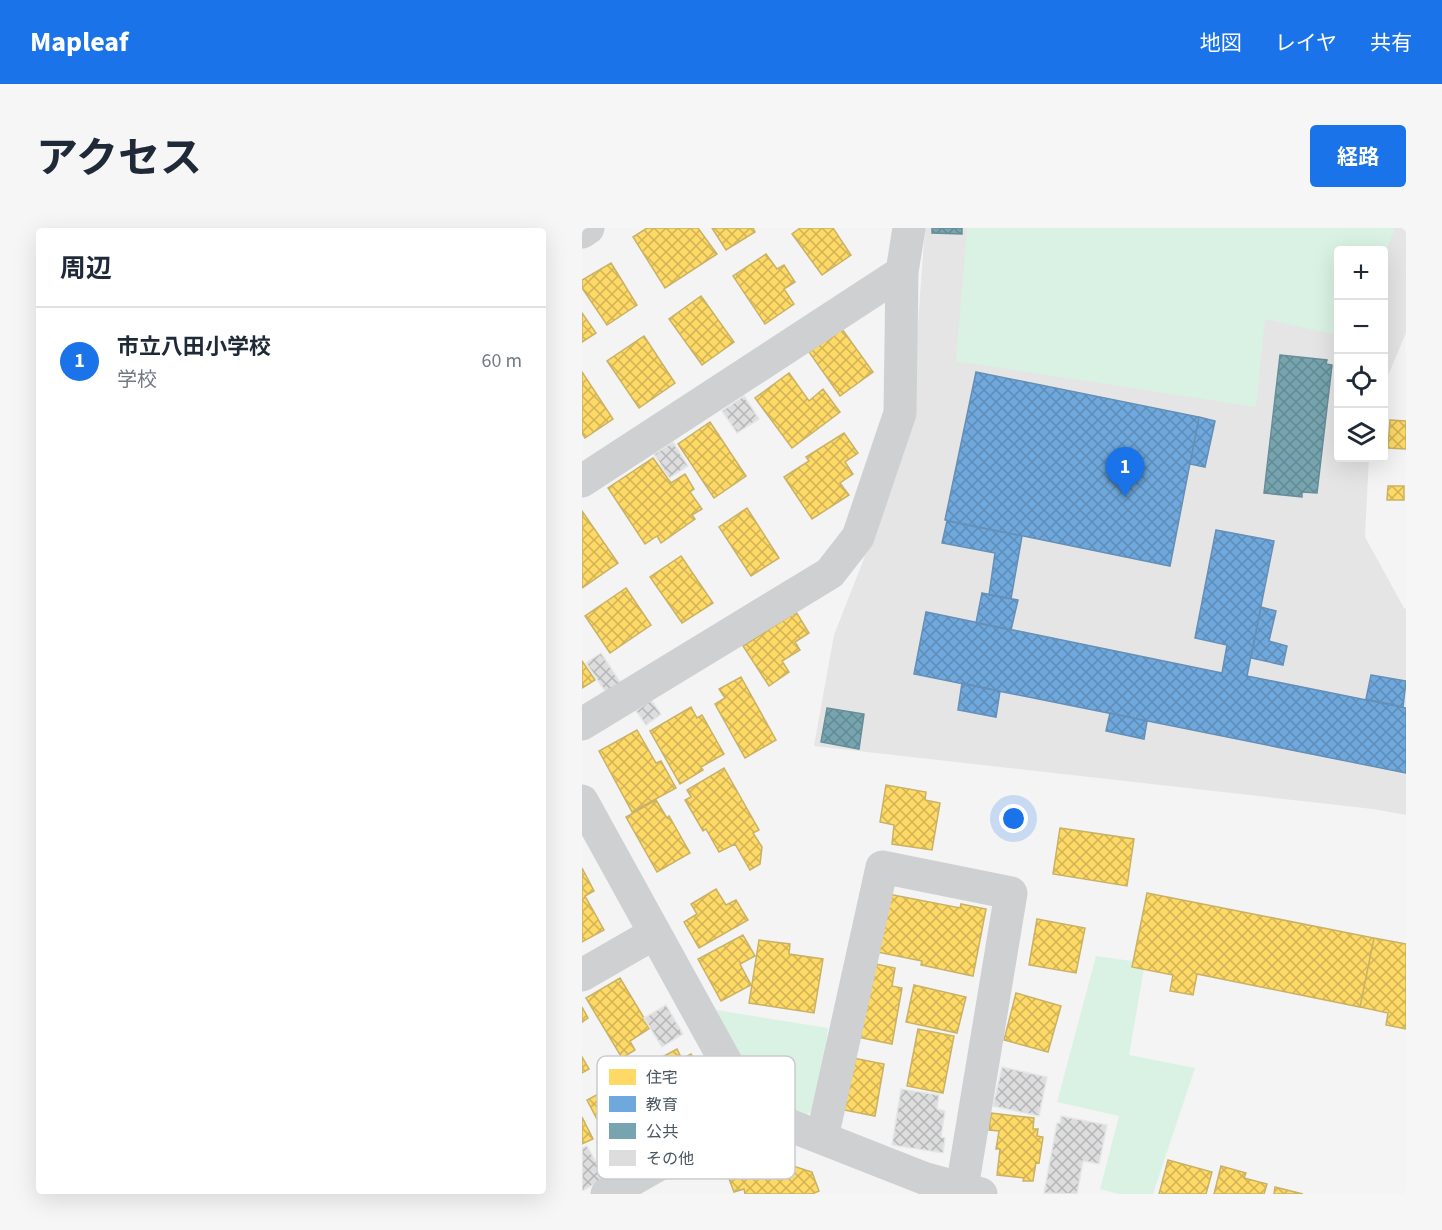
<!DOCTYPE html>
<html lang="ja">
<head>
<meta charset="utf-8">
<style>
	body { margin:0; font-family:"Source Sans 3","Noto Sans JP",sans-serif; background:#f6f6f7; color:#1f2937 }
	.controls { position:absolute; right:18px; top:18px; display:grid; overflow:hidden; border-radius:6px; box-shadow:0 6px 24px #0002 }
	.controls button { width:54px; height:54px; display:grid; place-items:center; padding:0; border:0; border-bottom:2px solid #e0e1e3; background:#fff; color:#1f2937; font:30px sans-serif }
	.you { position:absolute; left:432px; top:591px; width:21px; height:21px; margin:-15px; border:4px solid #fff; border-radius:50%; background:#1a73e8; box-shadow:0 0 0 9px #1a73e833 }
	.badge { display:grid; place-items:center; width:39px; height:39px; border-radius:50%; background:#1a73e8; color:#fff; font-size:20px; font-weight:700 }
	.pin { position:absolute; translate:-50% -50px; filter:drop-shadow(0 2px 3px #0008) }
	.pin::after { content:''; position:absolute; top:32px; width:21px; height:18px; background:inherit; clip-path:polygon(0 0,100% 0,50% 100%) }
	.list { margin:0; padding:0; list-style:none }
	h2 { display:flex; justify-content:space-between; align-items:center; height:78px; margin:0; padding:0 24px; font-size:26px }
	h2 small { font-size:20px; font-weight:400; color:#747a83 }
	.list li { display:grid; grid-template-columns:39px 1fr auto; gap:18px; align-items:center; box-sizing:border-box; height:108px; padding:0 24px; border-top:2px solid #e0e1e3 }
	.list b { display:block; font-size:22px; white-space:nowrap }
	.list p { margin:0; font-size:20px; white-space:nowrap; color:#747a83 }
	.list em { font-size:20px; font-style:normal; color:#747a83 }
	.icon { flex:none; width:33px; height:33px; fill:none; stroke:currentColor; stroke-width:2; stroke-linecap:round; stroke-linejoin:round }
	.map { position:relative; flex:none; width:824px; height:966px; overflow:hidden; border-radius:6px }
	header { display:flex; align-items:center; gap:36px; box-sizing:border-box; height:84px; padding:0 30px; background:#1a73e8; color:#fff }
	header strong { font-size:28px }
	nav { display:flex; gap:33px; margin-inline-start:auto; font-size:21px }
	.intro { display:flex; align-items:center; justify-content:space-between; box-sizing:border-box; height:144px; padding:0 36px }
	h1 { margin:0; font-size:42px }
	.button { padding:15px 27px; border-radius:6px; background:#1a73e8; color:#fff; font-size:21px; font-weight:700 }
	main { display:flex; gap:36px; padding:0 36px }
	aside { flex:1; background:#fff; border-radius:6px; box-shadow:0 6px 24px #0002 }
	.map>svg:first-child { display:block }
	.education { fill:#e6e5e6 }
	.park { fill:#d9f2e3 }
	.homes { fill:url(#homes-cross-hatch); stroke:#c9b264; stroke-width:1.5 }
	.schools { fill:url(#schools-cross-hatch); stroke:#648fb7; stroke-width:1.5 }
	.public { fill:url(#public-cross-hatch); stroke:#698d98; stroke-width:1.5 }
	.building { fill:url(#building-cross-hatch); stroke:#e5e6e7; stroke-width:1.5 }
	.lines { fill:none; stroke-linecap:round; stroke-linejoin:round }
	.minor { stroke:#ced0d2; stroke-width:33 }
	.key { fill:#fff; stroke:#c9ccd0; stroke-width:1.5 }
	.key-label { font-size:16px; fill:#4a5661 }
</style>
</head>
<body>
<header>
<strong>Mapleaf</strong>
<nav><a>地図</a><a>レイヤ</a><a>共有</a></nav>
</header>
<div class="intro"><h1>アクセス</h1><a class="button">経路</a></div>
<main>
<aside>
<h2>周辺<small></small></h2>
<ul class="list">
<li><span class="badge">1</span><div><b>市立八田小学校</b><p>学校</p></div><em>60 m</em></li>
</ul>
</aside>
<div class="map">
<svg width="824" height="966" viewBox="0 0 824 966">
	<defs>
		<pattern id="homes-cross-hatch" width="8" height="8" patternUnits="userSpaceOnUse" patternTransform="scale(1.5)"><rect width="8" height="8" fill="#ffd966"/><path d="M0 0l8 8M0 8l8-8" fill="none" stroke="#d0b357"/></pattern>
		<pattern id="schools-cross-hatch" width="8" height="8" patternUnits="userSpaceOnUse" patternTransform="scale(1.5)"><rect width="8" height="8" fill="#6fa8dc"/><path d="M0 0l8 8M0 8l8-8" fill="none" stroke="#5d8cb6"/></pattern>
		<pattern id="public-cross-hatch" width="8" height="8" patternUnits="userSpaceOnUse" patternTransform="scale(1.5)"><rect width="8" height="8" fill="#76a5af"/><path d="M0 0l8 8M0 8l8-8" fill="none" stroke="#638992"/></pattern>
		<pattern id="building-cross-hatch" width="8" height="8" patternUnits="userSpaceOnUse" patternTransform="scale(1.5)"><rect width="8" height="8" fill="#ddddde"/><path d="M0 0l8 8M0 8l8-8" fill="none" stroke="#b5b6b7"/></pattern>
	</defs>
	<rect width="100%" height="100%" fill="#f4f4f4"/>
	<path class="education" d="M343,0h481v105l-22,52v-135h-46v208h31l-4,79 39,71 2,1v206l-33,-6 -559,-63 20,-111 29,-74 49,-157z"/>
	<path class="park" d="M385,0h428l-11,28v-6h-46v85l-73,-16 -9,88 -300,-46z
		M514,728l49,7 -16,92 66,13 -42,126h-34l-19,-5 19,-73 -62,-14z
		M134,782l112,18 -11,80 -13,8 -35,-10z"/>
	<path class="homes" d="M65,0h51l19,26 -52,34 -32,-51z
		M130,0h41l2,4 -29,18z
		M218,0h33l18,27 -29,20 -30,-41z
		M184,26l11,15 7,-4 11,17 -11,7 10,15 -29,20 -32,-48z
		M29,35l26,42 -30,20 -25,-37v-8z
		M119,68l33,46 -32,23 -33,-46z
		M0,85l14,20 -14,9z
		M260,101l31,43 -33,24 -31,-44z
		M62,108l31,47 -36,25 -32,-47z
		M0,144l31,47 -28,19 -3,-5z
		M207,145l20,28 14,-12 17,23 -48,36 -37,-50z
		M808,192l16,1v28l-18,-1z
		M128,194l36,54 -32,22 -36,-54z
		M262,205l14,20 -13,9 8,12 -13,9 9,12 -37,24 -28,-42 25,-16 -3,-4z
		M71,230l18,25 14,-9 9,15 -4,3 12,17 -10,6 3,4 -34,24 -4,-7 -12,8 -37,-56z
		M806,258h16v14h-17z
		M165,280l32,50 -28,18 -32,-49z
		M0,283l36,52 -36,25z
		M99,328l32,47 -31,20 -32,-46z
		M44,360l25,37 -41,28 -25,-37z
		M214,384l13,21 -14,9 5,8 -18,11 7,11 -20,14 -26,-40z
		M0,433l13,19 -13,8z
		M159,449l35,63 -31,18 -30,-54 10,-6 -6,-9z
		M109,479l6,11 5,-3 22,39 -23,13 2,3 -23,14 -30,-53z
		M55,502l19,33 5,-2 15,27 -44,24 -33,-61z
		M142,540l35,62 -6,3 9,14 -2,17 -10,6 -15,-26 -16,8 -13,-23 -3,2 -18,-31 6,-3 -4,-7z
		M304,557l40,7 -1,8 15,3 -8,47 -40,-6 2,-19 -14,-3z
		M74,572l11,18 2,-2 21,37 -33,19 -31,-55z
		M478,600l74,11 -7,47 -74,-12z
		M0,640l12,23 -9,5 19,34 -22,12z
		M134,661l10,16 10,-5 12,20 -49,28 -15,-26 13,-8 -6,-10z
		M301,665l77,15 1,-4 25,5 -13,67 -52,-11 1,-4 -50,-10z
		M565,665l227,45 -14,69 -163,-33 -4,21 -23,-4 3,-16 -41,-8z
		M455,691l48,9 -9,45 -47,-8z
		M161,707l12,21 -15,8 11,21 -30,16 -23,-42z
		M792,710l32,6v85l-20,-4 2,-12 -28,-6z
		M177,712l31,4 -1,10 34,5 -9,54 -65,-10z
		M289,735l24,5 -3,18 10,2 -10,56 -35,-7z
		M38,750l30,50 -20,13 5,9 -13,8 -36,-60z
		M332,757l52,12 -9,36 -51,-11z
		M434,765l45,13 -13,46 -44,-12z
		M0,779l6,11 -6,4z
		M336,801l36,7 -11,57 -36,-7z
		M95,821l5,10 9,-5 11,18 -13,7 -8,-15 -12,7 14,24 23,-13 14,23 -50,30 -36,-63z
		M0,829l7,12 -7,4z
		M271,830l31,6 -9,52 -31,-6z
		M37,855l10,17 6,-4 7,14 -9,5 8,15 -30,16 -24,-46z
		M409,885l43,5 -1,11h5l-1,7 6,1 -4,26 -3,-1 -3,19h-10l1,-3 -27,-3 3,-26h-4l3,-18 -10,-1z
		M0,889l11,22 -11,5z
		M177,927l53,17 7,19 -7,3h-67l-1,-5 -10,3 -9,-24z
		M586,932l44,12 -6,22h-47z
		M639,938l25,7 -2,5 23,6 -3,10h-50z
		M693,959l28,7h-29z"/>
	<path class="schools" d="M394,144l223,45 -29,149 -225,-46z
		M617,189l16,4 -10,46 -15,-3z
		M365,293l75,15 -11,63 -22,-4 6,-42 -53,-10z
		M634,302l58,11 -27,135 159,32v65l-492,-99 12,-62 296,61 5,-28 -32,-7z
		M400,365l36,7 -7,30 -35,-7z
		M679,379l15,4 -7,30 18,5 -4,19 -32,-7z
		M789,447l35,6 -3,26 -37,-8z
		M380,455l38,8 -4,26 -38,-7z
		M528,485l37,8 -3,18 -38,-8z"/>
	<path class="public" d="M350,0h30v6l-30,-1z
		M698,127l47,5 -1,4 6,1 -15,128 -15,-1v5l-38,-4z
		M245,480l37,6 -5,35 -38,-7z"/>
	<path class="building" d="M162,168l15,23 -22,14 -15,-22z
		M91,214l15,24 -19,12 -15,-24z
		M19,425l21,32 -15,9 -21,-31z
		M69,472l10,14 -15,11 -10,-14z
		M84,777l17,29 -21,13 -18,-29z
		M420,839l45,10 -8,39 -46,-10z
		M319,861l38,6 -2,14 8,2 -4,26 4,1 -2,15 -51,-8z
		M479,888l46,9 -8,39 -16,-3 -6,33 -33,-1 13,-70h3z
		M5,918l18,32 -23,13v-43z"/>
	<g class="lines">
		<path class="minor" d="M0,4l6,-4
			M0,253l320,-209
			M0,496l248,-151 28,-36 42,-124 2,-141 7,-44
			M0,573l171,310 173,68 55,15
			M0,747l73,-42
			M240,910l60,-271 129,26 -49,295
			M25,966l146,-83"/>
	</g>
	<rect x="15" y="828" width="198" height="123" rx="9" class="key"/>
	<rect x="27" y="841" width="27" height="16" fill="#ffd966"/>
	<rect x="27" y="868" width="27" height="16" fill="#6fa8dc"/>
	<rect x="27" y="895" width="27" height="16" fill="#76a5af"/>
	<rect x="27" y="922" width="27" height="16" fill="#ddddde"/>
	<g class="key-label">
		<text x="64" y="855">住宅</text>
		<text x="64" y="882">教育</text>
		<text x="64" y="909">公共</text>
		<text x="64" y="936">その他</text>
	</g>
</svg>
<div class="controls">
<button>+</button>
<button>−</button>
<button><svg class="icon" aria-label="locate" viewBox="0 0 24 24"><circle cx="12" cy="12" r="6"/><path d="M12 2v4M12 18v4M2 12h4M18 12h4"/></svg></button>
<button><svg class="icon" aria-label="layers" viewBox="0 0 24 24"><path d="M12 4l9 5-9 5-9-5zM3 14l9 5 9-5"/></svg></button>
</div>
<div class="you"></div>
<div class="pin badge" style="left:543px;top:269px">1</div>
</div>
</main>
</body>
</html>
